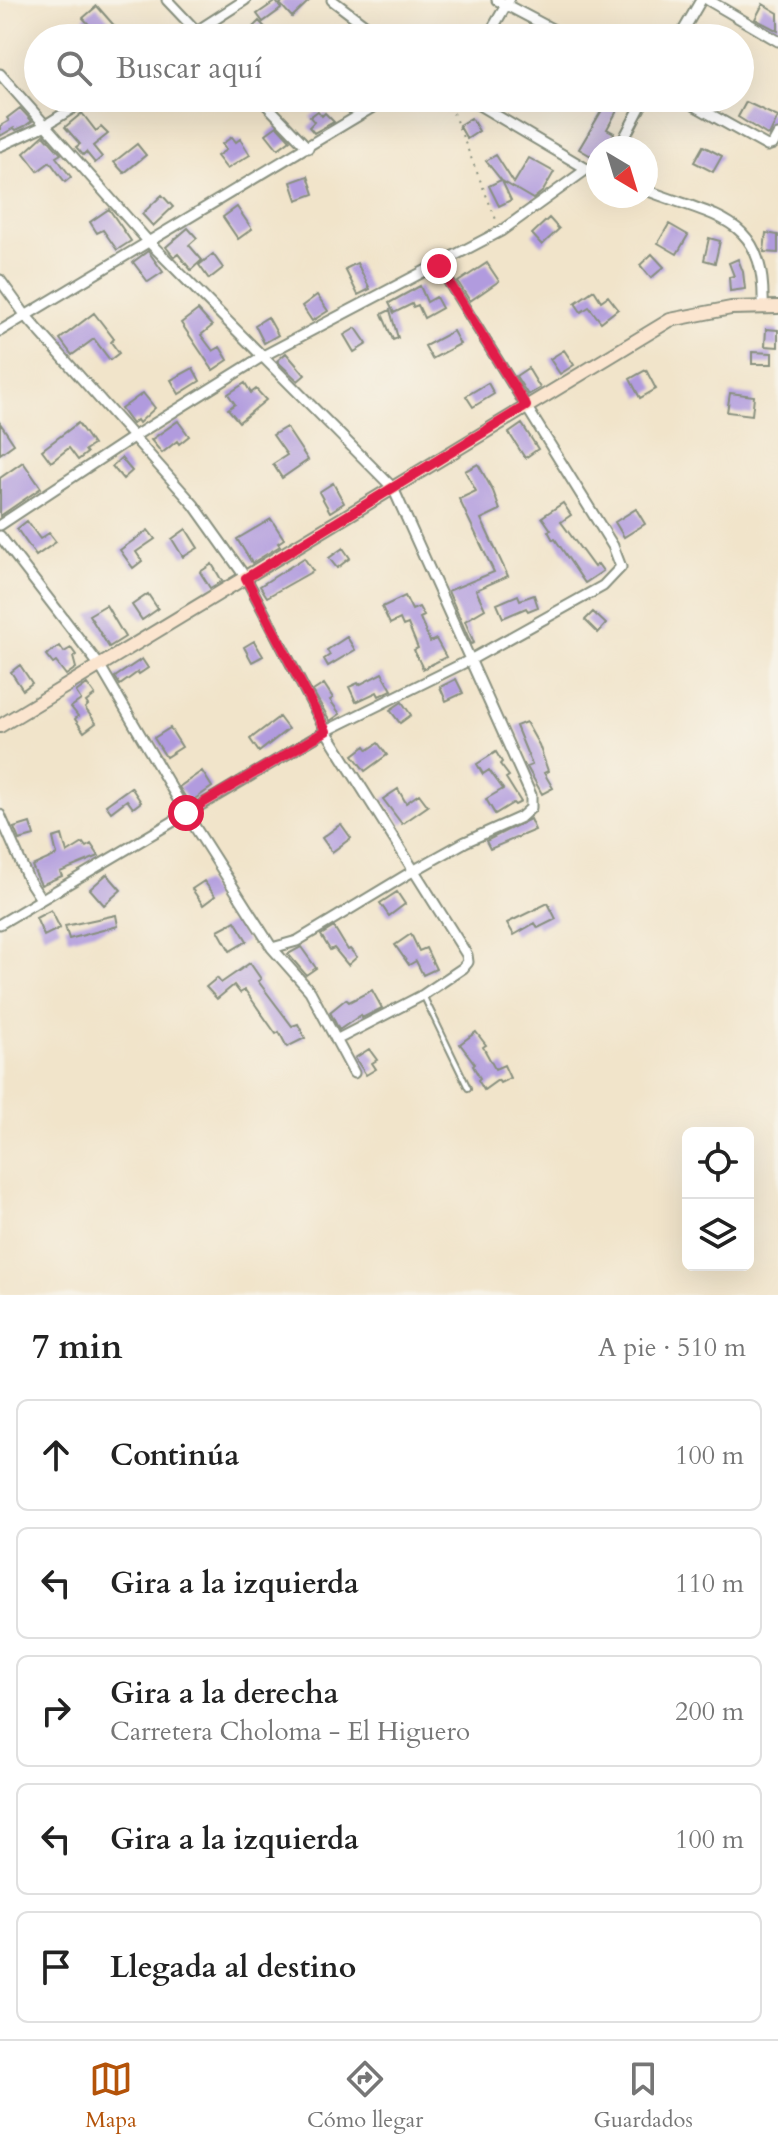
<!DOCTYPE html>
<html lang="es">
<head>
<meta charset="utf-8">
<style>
	body { margin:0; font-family:Cardo,serif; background:#f2f2f2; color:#222 }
	.controls { position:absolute; right:24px; bottom:24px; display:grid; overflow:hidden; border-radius:12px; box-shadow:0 8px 32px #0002 }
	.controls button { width:72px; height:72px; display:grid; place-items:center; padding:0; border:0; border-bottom:2px solid #e0e0e0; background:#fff; color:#222; font:40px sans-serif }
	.compass { position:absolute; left:586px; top:136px; width:72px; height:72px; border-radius:50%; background:#fff; box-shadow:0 8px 32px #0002; rotate:142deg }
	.stop { position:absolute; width:24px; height:24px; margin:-18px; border:6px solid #e11d48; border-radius:50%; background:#fff }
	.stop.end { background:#e11d48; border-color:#fff; box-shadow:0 2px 8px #0008 }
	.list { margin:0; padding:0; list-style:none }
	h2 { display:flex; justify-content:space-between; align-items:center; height:104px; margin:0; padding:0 32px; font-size:34px }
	h2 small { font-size:26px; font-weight:400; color:#767676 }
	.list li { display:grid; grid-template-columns:52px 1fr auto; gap:24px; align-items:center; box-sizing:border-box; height:112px; margin:0 16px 16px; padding:0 16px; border:2px solid #e0e0e0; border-radius:12px }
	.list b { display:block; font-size:30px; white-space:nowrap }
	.list p { margin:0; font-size:26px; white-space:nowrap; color:#767676 }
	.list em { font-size:26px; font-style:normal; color:#767676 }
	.icon { flex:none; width:44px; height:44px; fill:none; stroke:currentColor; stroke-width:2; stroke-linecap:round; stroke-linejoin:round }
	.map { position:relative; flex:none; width:778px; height:1295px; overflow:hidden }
	.search { position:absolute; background:#fff; box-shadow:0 8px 32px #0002; left:24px; right:24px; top:24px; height:88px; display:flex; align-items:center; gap:20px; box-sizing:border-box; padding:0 28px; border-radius:44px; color:#767676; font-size:30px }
	.sheet { height:744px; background:#fff }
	nav { display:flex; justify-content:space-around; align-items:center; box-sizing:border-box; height:112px; border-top:2px solid #e0e0e0; background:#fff; font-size:22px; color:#767676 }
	nav a { display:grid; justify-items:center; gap:4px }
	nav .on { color:#b45309 }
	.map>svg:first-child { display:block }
	.building { fill:#b19bde }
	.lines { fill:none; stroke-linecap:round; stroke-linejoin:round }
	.lane-casing { stroke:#88907f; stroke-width:8 }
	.street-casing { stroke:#88907f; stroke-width:13 }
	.secondary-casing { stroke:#88907f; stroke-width:16 }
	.path { stroke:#88907f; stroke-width:2; stroke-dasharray:2 6; stroke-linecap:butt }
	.lane { stroke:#fff; stroke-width:4 }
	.street { stroke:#fff; stroke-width:9 }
	.secondary { stroke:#fbe5cf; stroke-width:12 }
	.route { stroke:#e11d48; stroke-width:10 }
</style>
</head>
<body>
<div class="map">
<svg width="778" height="1295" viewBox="0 0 778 1295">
	<rect width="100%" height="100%" fill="#f7f3e8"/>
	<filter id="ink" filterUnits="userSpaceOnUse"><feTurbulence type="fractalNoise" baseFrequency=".0125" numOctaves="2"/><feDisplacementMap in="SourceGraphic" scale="16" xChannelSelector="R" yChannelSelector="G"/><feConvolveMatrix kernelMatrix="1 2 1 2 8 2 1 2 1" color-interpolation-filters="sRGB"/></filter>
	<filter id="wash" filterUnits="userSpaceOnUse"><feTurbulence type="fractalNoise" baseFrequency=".006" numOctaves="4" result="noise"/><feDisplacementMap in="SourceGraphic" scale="32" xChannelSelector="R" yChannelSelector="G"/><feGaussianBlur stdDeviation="1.8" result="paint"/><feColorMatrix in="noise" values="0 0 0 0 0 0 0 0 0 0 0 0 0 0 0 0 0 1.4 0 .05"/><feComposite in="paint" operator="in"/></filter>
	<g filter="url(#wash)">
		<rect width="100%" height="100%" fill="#f1e4ca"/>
		<g id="blocks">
			<path class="building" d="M284,0h26l-18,17 -12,-13z
				M276,1l5,8 -18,13 -6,-8z
				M763,4l15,9v18l-23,-12z
				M97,6l28,32h-40l9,-8 -11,-12z
				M259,21l16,17h-33z
				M339,98h32l-22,15z
				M596,98h28l-17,31 7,4 -8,15h-8v12l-19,-11 23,-39 -10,-6z
				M746,102l32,15 -9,19 -31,-19z
				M20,108l12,13 -7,5 -9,4 -2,-2 -14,8v-10l9,-5 -2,-3z
				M318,111l4,5 3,-3 9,9 -20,11 -5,-6 5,-5 -4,-5z
				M82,113l14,18 5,-4 7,7 -15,12 9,11 -7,6 -9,-11 -3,3 -7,-8 4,-3 -15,-17z
				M471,118l8,13 -12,8 -8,-14z
				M277,126l13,14 -12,9 -12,-15z
				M44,135l17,19 -5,3 15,20 -6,5 -15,-20 -12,9 -14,-18z
				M232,137l4,5 4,-3 10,16 -23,14 -10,-13 9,-6 -4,-6z
				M137,144l9,11 -22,18 -10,-11z
				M703,146l19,10 -9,16 -19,-10z
				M496,155l18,28 15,-25 25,14 -11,19 -10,8 -31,-18 9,19 -12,6 -10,-20 12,-6 -15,-19z
				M308,176l6,18 -17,6 -6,-18z
				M162,195l11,12 -20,19 -11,-12z
				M237,207l15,22 -14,10 -15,-22z
				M109,209l22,32 -14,9 -14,-20 -6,3 -7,-11z
				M549,218l10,11 -17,16 -10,-11z
				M669,224l19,11 -11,19 -19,-11z
				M188,228l9,10 -8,7 13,15 -11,10 -13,-16 -4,3 -8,-10z
				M766,233l12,2v18l-14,-1z
				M709,238l11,3 -5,22 -11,-3z
				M148,251l15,21 -15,10 -15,-20z
				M213,254l10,14 -14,11 -10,-14z
				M652,254l12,13 -13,11 -11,-13z
				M738,259l5,13 2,17 -15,2 -1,-14 5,-1 -5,-13z
				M357,263l13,26 -12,6 -13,-26z
				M487,263l12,18 -29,20 -12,-19z
				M420,286l7,16 9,-5 6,11 -18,10 -6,-13 -5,2 -1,-3 -18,9 -5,-10z
				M594,290l7,11 7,-5 10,13 -17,13 -12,-15 -8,5 -6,-9z
				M317,295l11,16 -16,10 -10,-15z
				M198,310l14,16 -11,9 12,16 7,-4 8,13 -15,10 -32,-47z
				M390,310l8,28 -5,2 -11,-26z
				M94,313l20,26 -3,3 8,11 -9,7 -16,-21 -22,16 -12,-16z
				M268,317l10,18 -14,8 -9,-18z
				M356,328l11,16 -13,8 -10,-17z
				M766,329l12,1v17l-13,-1z
				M453,331l7,13 -28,15 -7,-13z
				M564,350l10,15 -14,9 -10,-15z
				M752,352l20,1v11h-20z
				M286,353l19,22 -7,6 -21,-20z
				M193,368l7,13 -21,13 -8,-14z
				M528,368l12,20 -12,7 -12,-19z
				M646,370l10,19 -16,9 -10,-19z
				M245,383l6,10 5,-4 10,11 -27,22 -11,-13 7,-5 -7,-10z
				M488,383l6,11 -21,13 -7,-11z
				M143,393l12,15 -16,15 -2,-3 -5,4 -11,-15z
				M730,393l24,3 -2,19 -25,-3z
				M178,421l11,15 -10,8 -2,-3 -15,12 -11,-13z
				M0,423l14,21 -14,10z
				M78,423l15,22 -8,5 2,3 -9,7 -9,-12 -18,14 -9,-12z
				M522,424l16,25 -13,9 -16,-25z
				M286,427l22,33 -26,18 -9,-14 14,-9 -14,-20z
				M121,458l11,13 -9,8 -11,-13z
				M23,462l18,26 -41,28v-38z
				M478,464l15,27 7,19 -19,9 27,57 -32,14 9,19 -20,12 9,22 -3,1 -23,-53 46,-19 -35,-73 17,-8 -11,-20z
				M333,483l11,20 -14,9 -11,-20z
				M563,503l8,12 -10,7 33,45 4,-3 5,7 -18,12 -30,-44 -2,1 -5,-9 3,-1 -9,-13z
				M636,509l9,15 -21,13 -9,-15z
				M271,519l13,20 -6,4 2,3 -28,17 -15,-24z
				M27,521l13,18 9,-6 7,9 -20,14 -19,-27z
				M186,529l12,19 -15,9 -11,-18z
				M148,530l7,9 -19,13 6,9 -9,7 -13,-18z
				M343,548l7,10 -13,10 -8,-10z
				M304,558l9,13 -46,26 -7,-11z
				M212,564l10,17 -12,7 -10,-16z
				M148,594l10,15 -16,11 -10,-15z
				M518,595l2,5 14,-5 4,12 -10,4 -2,-3 -23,10 -6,-14z
				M405,596l7,14 7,-3 5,9 -4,2 10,24 6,-3 10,18 -23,12 -9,-19 4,-2 -10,-24 -5,2 -3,-7 -10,5 -8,-17z
				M106,605l19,32 -16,10 -20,-32z
				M593,612l13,12 -8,9 -13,-13z
				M347,637l8,13 -27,16 -4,-7 6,-4 -3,-5z
				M254,641l9,15 -11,6 -8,-15z
				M60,646l4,6 7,-4 5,7 -3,2 3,11 -10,7 -10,-13 -3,2 -7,-9z
				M142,659l6,9 -9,6 -1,-2 -18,13 -5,-8z
				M20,665l12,18 -9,7 -12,-18z
				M382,673l10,17 -13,6 -2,-4 -21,10 -7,-15 9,-4 1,2z
				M456,679l7,14 -17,8 -6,-14z
				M87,684l8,11 -9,7 2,3 -3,3 11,15 -12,9 -9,-13 3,-3 -7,-9 10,-7 -5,-8z
				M324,684l9,14 -3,2 10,14 -10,7 -17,-30z
				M402,702l9,13 -11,8 -10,-13z
				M279,717l9,12 -29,23 -9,-13z
				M526,722l13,23 9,26 -4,2 9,15 -11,6 -15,-27 5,-2 -16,-39z
				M170,728l12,19 -16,10 -12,-19z
				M378,743l9,12 -22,16 -12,-16 12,-9 3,4z
				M496,752l6,10 -2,2 9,12 -3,2 15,24 -6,3 -2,-2 -18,11 -9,-15 17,-10 -14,-19 -6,4 -6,-10z
				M202,771l10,16 -23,16 -10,-16z
				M131,787l10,15 -8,6 -6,-8 -16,12 -5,-7z
				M398,789l8,14 13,-9 9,12 -26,18 -19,-25z
				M530,819l5,11 -45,19 -4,-8z
				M30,823l4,13 -15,4 -5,-12z
				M341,824l10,14 -19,14 -10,-14z
				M62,835l5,18 16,-10 3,4 5,-3 8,12 -39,16 2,4 -21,9 -9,-19 25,-11 -4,-17z
				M107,874l14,16 -17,15 -14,-16z
				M204,881l11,15 -12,9 -11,-16z
				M397,892l8,12 -16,12 -9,-13z
				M548,903l8,16 -18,9 -3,-5 -21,12 -7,-12z
				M51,910l9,18 -16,8 -8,-18z
				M116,915l2,11 -49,13 -4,-13z
				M235,921l12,20 -17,10 -12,-21z
				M334,927l14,23 2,-1 7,8 -9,8 -14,-17 -4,2 -9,-15z
				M411,934l8,17 7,-3 10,21 -13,6 -7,-14 -7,4 -14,-20z
				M301,947l15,21 -10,7 -18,-21z
				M250,963l11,16 -3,2 34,45 6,-2 7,14 -18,9 -8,-15 -3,2 -31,-44 -5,3 -6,-8 -17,14 -11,-12 11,-9 4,5z
				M372,990l10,18 -20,10 -1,-3 -22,15 -9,-18 16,-13 3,3z
				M476,1032l10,13 -3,2 12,22 9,-4 6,13 -10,5 -2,-3 -14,10 -6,-10 2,-2 -7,-12 2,-2 -15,-20z
				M369,1049l8,11 -5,3 4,6 -10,6 -11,-17z"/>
		</g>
	</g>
	<g filter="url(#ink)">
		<use href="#blocks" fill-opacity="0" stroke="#88907f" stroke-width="2"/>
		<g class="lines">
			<defs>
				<path id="lane" d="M424,997l44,91"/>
				<path id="street" d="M167,0l36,38
					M332,0l50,38
					M497,0l72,38
					M708,0l70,41
					M186,38l59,-38
					M487,38l22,-38
					M679,38l22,-38
					M0,74l147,166 246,248 138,307v13l-10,9 -56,25 -52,29 -116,70 -25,7
					M260,98l48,50
					M467,98l120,71 11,3
					M681,98l86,48 6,-2 5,-9
					M0,146l44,-20 45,-28
					M619,148l26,-50
					M646,190c71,28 120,26 117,117
					M0,280l26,36 168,189 52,73 80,153 141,224 1,7 -5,6 -40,27 -87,45
					M0,331l388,-233
					M0,525l133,-88 130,-81 238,-125 86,-62
					M0,536l100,130 86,147 86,135 38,43 44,82
					M0,815l28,64 13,20
					M0,924l326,-193 146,-72 131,-73 18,-19 -8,-21 -174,-280"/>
				<path id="secondary" d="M0,726l670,-406 61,-12 47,-1"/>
			</defs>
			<use href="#lane" class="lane-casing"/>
			<use href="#street" class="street-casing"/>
			<use href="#secondary" class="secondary-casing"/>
			<path class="path" d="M447,98l50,124"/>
			<use href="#lane" class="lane"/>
			<use href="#street" class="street"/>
			<use href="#secondary" class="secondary"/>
		</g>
	</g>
	<g class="lines" filter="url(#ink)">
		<path class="route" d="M186,813l140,-82 -80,-153 280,-172 -87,-140"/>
	</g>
</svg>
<div class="controls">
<button><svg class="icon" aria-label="locate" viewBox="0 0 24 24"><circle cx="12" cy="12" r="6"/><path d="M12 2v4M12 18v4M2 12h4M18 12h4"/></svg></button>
<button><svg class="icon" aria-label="layers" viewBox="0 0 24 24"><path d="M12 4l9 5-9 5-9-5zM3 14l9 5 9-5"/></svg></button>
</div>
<svg class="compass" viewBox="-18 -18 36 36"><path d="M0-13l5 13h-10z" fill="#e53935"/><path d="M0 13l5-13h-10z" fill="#767676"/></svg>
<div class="stop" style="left:186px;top:813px"></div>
<div class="stop end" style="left:439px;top:266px"></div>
<div class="search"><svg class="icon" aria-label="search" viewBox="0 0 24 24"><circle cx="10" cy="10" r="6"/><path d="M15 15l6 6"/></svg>Buscar aquí</div>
</div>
<section class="sheet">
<h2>7 min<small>A pie · 510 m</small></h2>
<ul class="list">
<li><svg class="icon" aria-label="ahead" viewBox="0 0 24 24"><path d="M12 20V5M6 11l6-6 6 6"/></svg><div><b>Continúa</b></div><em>100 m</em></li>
<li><svg class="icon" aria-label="left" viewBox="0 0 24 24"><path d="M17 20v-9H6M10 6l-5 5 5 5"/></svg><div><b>Gira a la izquierda</b></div><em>110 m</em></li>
<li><svg class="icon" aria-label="right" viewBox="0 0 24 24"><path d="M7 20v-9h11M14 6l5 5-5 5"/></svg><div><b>Gira a la derecha</b><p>Carretera Choloma - El Higuero</p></div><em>200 m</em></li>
<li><svg class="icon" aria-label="left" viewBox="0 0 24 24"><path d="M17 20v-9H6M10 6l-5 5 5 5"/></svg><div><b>Gira a la izquierda</b></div><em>100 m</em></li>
<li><svg class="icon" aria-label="arrive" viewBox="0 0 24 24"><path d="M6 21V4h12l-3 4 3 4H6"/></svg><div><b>Llegada al destino</b></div></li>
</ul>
</section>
<nav>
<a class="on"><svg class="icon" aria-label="map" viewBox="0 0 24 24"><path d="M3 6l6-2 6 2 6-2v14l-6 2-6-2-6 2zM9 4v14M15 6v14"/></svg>Mapa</a>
<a><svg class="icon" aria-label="directions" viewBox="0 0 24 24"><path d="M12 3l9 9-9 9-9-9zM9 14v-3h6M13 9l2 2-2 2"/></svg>Cómo llegar</a>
<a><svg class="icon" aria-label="saved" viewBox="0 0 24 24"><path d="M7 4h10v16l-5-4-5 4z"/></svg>Guardados</a>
</nav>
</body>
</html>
